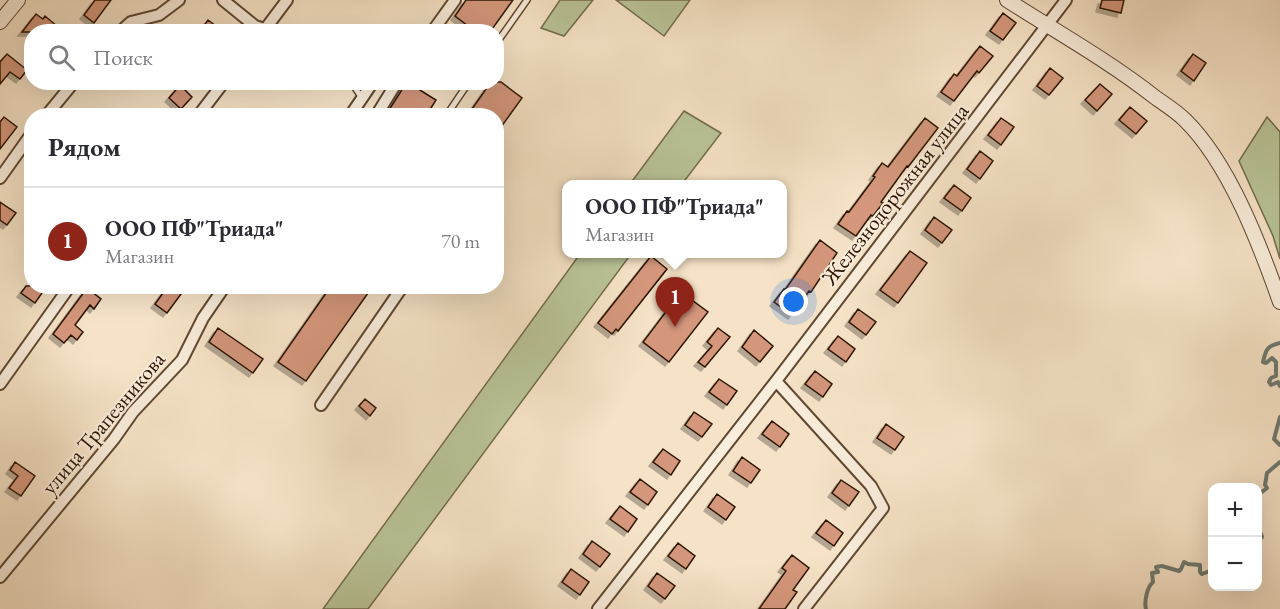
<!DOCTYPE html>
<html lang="ru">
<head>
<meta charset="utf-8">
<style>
	body { margin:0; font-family:"EB Garamond",serif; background:#f7f7f7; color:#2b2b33 }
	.controls { position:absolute; right:18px; bottom:18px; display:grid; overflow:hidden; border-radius:12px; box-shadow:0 6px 24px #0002 }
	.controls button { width:54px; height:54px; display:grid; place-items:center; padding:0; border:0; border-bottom:2px solid #e1e1e2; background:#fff; color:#2b2b33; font:30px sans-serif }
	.you { position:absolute; left:794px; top:302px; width:21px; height:21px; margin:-15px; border:4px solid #fff; border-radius:50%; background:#1a73e8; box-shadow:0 0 0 9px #1a73e833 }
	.badge { display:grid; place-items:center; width:39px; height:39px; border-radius:50%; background:#8f2418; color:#fff; font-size:20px; font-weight:700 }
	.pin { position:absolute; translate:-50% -50px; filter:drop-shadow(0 2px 3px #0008) }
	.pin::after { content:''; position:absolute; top:32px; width:21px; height:18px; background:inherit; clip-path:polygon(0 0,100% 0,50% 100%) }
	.popup { position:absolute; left:562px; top:180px; width:225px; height:78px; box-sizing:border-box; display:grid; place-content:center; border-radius:12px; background:#fff; filter:drop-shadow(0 2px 4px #0005); font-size:20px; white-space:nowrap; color:#7c7c81 }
	.popup b { font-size:22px; color:#2b2b33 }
	.popup::after { content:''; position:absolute; left:50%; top:100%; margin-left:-12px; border:12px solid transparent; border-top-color:#fff }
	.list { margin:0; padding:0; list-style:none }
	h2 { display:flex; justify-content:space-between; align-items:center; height:78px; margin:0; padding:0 24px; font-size:26px }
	h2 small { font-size:20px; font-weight:400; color:#7c7c81 }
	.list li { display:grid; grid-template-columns:39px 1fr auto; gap:18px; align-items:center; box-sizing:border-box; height:108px; padding:0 24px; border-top:2px solid #e1e1e2 }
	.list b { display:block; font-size:22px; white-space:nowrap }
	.list p { margin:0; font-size:20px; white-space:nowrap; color:#7c7c81 }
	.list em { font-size:20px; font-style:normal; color:#7c7c81 }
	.icon { flex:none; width:33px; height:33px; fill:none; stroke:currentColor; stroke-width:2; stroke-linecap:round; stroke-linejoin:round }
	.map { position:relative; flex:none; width:1280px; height:609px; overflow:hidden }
	.search { position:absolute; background:#fff; box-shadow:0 6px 24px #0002; left:24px; top:24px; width:480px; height:66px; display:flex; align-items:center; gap:15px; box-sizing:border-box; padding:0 21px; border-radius:24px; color:#7c7c81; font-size:22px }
	.panel { position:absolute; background:#fff; box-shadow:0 6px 24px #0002; left:24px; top:108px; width:480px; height:186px; border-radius:24px }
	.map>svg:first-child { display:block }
	.green { fill:#b9c498; stroke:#736c4c; stroke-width:1.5 }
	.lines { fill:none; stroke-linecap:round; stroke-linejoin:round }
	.stream { stroke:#707970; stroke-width:4 }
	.building { fill:#d4977b; stroke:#2d1400; stroke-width:1.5; filter:url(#shadow) }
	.service-casing { stroke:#5f4832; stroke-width:8 }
	.minor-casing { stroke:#5f4832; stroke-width:14 }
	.tertiary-casing { stroke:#5f4832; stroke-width:16 }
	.service { stroke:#f9eddb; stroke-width:5 }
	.minor { stroke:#f9eddb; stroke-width:10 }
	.tertiary { stroke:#f9eddb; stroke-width:14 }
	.labels { text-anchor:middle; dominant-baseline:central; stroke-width:4.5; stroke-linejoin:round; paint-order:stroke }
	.street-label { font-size:22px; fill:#2d1400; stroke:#f9eddb }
</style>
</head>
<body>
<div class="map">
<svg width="1280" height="609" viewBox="0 0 1280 609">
	<defs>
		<filter id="shadow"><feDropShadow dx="-4" dy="4" stdDeviation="0" flood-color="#0004"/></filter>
	</defs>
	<rect width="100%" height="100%" fill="#f6e3c7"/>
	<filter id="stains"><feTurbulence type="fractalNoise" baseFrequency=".00333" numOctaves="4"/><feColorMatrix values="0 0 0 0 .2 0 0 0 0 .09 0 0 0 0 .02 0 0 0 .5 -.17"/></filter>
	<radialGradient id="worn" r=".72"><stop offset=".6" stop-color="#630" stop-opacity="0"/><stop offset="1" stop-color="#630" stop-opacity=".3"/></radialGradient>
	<path class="green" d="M560,0h33l-29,36 -23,-8z
		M616,0h74l-26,36z
		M684,111l37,22 -39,51h-52z
		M1267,117l13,15v127l-7,-23 -34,-75z
		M580,254h51l-263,355h-45z"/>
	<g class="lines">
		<path class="stream" d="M1280,343c-13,3 -14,6 -17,19l3,1 6,-5 4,4v14l-5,2 -2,4 2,3 7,-3 2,4
			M1280,417l-6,22 6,6
			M1258,495l9,-7 -2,-3 2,-12 13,-11
			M1258,533l3,1 1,3 -4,4
			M1146,609c-2,-7 1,-22 7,-27l-1,-9 6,-1 -2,-5 6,-1 17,5 2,-2 3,-7 4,2 12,1v7l2,2 10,-4"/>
	</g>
	<path class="building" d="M95,0h16l-17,23 -10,-8z
		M466,0h47l-23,32h-14l-21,-16z
		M1102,0h22l-3,13 -21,-5z
		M1003,13l13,10 -13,17 -13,-9z
		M36,14l7,5 2,-3 19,16h-42z
		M208,20l16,12h-25z
		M980,46l13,10 -14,17 -2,-2 -23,30 -13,-9 13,-18 3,2z
		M7,54l20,16 -7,9 -10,-7 -10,12v-22z
		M1193,54l13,9 -12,18 -13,-10z
		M1050,68l13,10 -14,17 -12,-9z
		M407,82l29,18 -10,16h-41z
		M491,82h10l21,16 -26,36v-18h-29z
		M1100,84l12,10 -15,17 -12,-11z
		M180,85l12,12 -11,12 -12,-11z
		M1130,107l17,14 -11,13 -17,-14z
		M4,117l13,10 -17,22v-27z
		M925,118l13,10 -30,39 -1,-1 -26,36 2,1 -10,13 -2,-1 -15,21 -18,-12 9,-13 2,1 26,-35 -2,-1 9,-13 6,4z
		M1001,118l13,9 -13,18 -13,-10z
		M980,151l13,10 -13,18 -13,-10z
		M954,185l17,13 -9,13 -18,-13z
		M0,202l16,11 -9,12 -7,-5z
		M934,217l18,13 -10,13 -17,-13z
		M820,240l17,13 -26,39 -2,-1 -17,24 -18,-13 10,-13 1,1z
		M910,251l17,12 -29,40 -18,-13z
		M651,256l16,13 -49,62 -2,-2 -4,5 -14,-11z
		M26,286h21l-12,17 -14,-10z
		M168,286h19l-20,27 -12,-9z
		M331,286h42l-67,95 -28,-19z
		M87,288l14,11 -7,10 -4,-4 -15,20 8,7 -6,8 -6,-5 -7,8 -11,-9z
		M681,292l27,20 -39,50 -26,-20z
		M858,309l18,13 -10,13 -17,-13z
		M218,328l45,31 -10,14 -44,-31z
		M718,328l12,9 -25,30 -7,-5 14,-16 -5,-4z
		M754,330l19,16 -13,16 -18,-15z
		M838,336l17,13 -9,13 -18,-13z
		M815,371l17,13 -9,13 -18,-13z
		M719,379l18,12 -10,14 -18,-13z
		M365,399l11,9 -6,8 -11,-10z
		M694,412l18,12 -10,13 -17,-12z
		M772,421l17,13 -9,13 -18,-13z
		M886,424l18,13 -9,13 -18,-12z
		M663,449l17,12 -9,14 -18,-13z
		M742,457l18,13 -9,13 -18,-12z
		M15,462l20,14 -14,20 -12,-8 9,-12 -8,-6z
		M640,479l17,13 -9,13 -18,-13z
		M841,480l18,12 -10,14 -17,-13z
		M717,494l18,13 -9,13 -18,-13z
		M620,506l17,13 -9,13 -18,-13z
		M826,520l17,13 -9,13 -18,-13z
		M592,541l18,13 -10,13 -17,-13z
		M678,543l17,13 -9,13 -18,-13z
		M792,555l17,13 -16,22 4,2 -12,17h-26l27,-38 -4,-3z
		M571,569l18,13 -9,13 -18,-13z
		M657,573l18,13 -10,13 -17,-13z"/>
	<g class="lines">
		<defs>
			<path id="service" d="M496,44l31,-44
				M351,82l11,16
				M446,116l23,-34"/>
			<path id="minor" d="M223,0l32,26 19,6
				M120,32l11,-10 28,-7 20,-15
				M263,32l24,-32
				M432,32l23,-32
				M46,116l28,-34
				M198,116l26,-34
				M350,116l23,-34
				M376,116l21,-34
				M0,178l32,-45
				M776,381l95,105 12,22 -79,101
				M0,384l70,-98
				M321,405l82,-119
				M0,577l114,-138 19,-27 49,-52 21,-42 22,-32
				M598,609l178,-228 290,-381"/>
			<path id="tertiary" d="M1007,0c50,32 102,61 149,98 10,7 21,14 29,22 44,43 75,125 95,182
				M0,22l18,-22"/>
		</defs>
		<use href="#service" class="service-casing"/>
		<use href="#minor" class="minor-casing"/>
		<use href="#tertiary" class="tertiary-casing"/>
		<use href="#service" class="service"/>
		<use href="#minor" class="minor"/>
		<use href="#tertiary" class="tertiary"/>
	</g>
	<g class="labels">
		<g class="street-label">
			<text transform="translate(895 194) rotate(-52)">Железнодорожная улица</text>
			<text transform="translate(103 423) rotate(-50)">улица Трапезникова</text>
		</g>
	</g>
	<rect width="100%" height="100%" filter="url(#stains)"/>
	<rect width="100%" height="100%" fill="url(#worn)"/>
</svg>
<div class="controls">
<button>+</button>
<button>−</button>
</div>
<div class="you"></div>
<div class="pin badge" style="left:675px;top:327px">1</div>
<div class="popup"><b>ООО ПФ&quot;Триада&quot;</b>Магазин</div>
<div class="search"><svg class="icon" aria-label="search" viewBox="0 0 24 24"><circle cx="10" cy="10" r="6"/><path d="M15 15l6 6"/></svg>Поиск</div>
<section class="panel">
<h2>Рядом<small></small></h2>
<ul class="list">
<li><span class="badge">1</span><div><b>ООО ПФ&quot;Триада&quot;</b><p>Магазин</p></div><em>70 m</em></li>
</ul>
</section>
</div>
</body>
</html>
